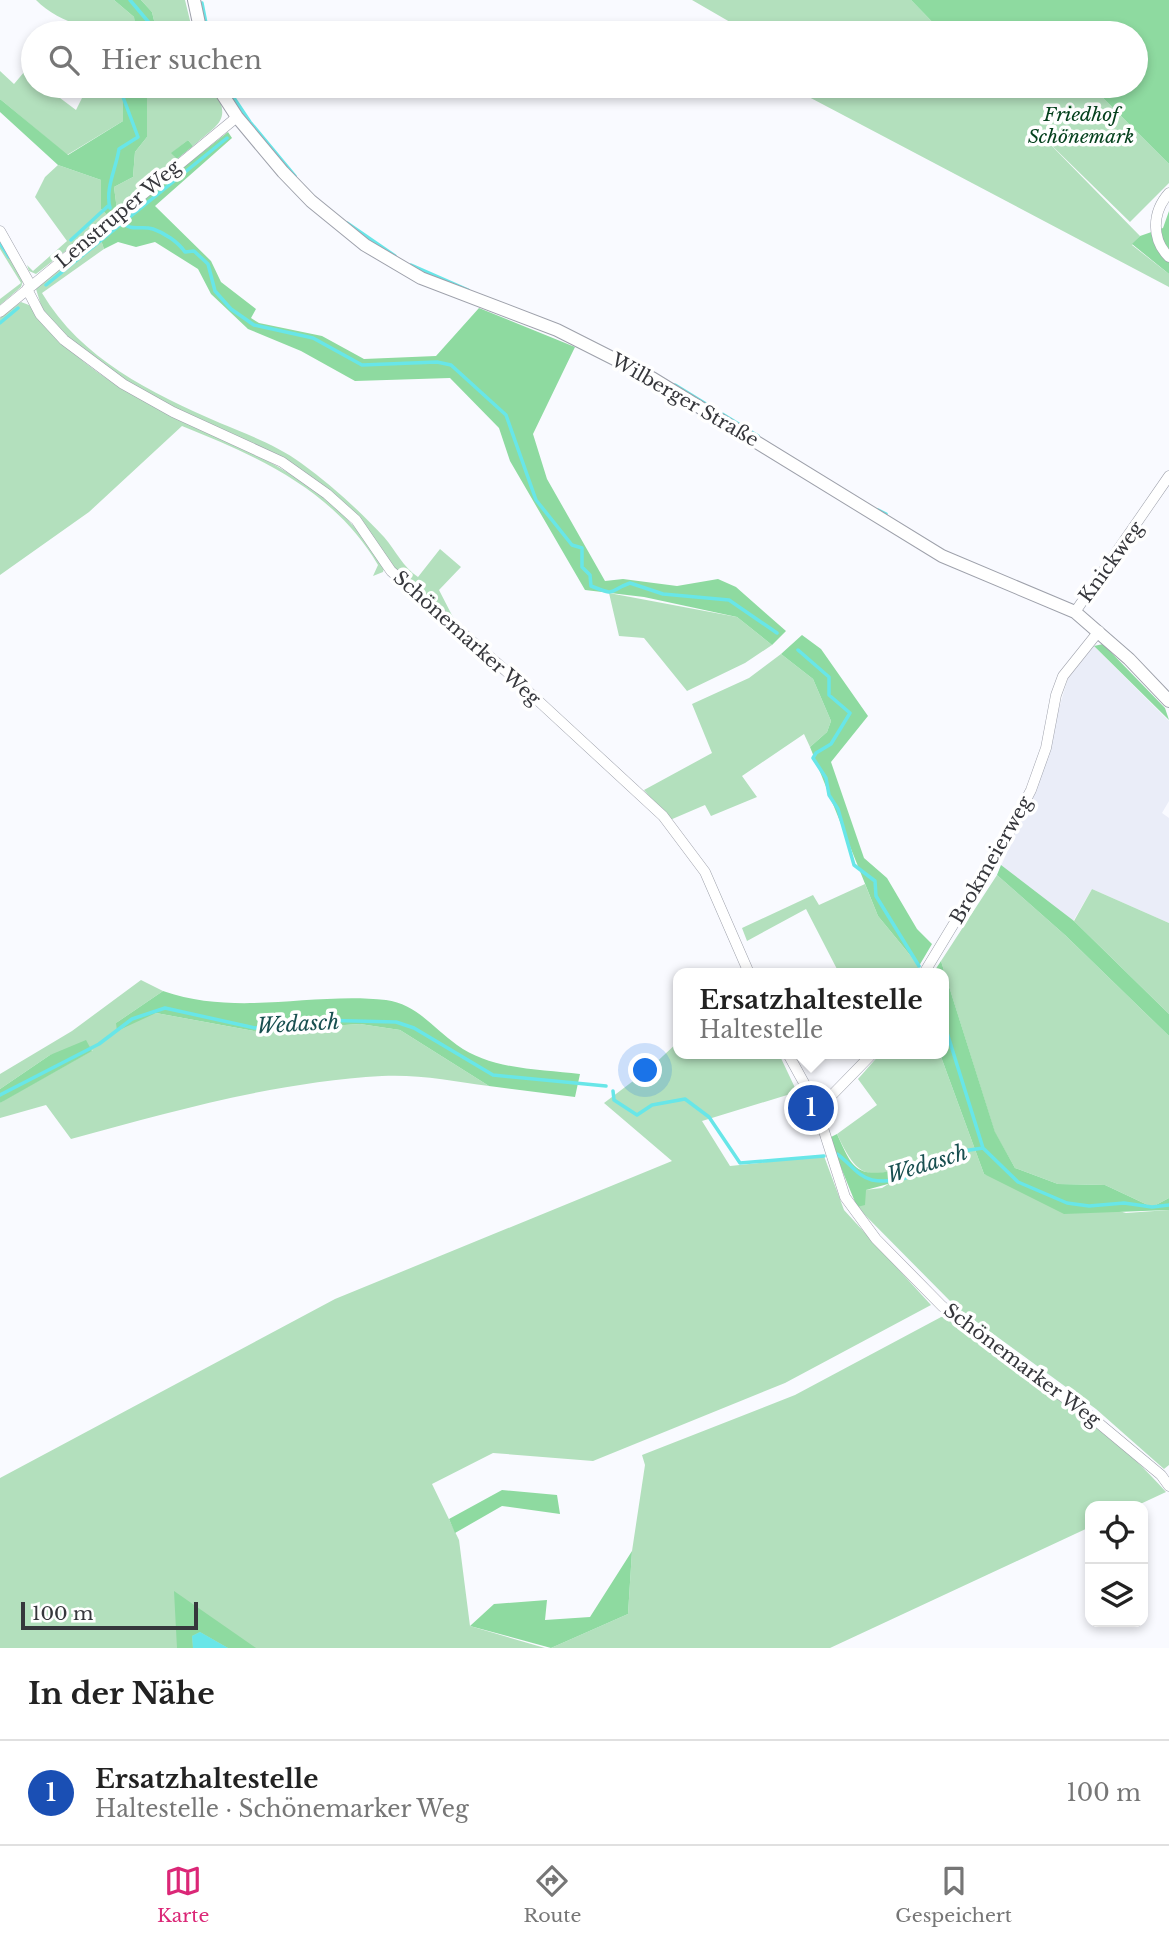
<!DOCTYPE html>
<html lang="de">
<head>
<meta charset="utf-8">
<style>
	body { margin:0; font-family:"Libre Baskerville",serif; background:#f6f6f6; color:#222 }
	.controls { position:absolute; right:21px; bottom:21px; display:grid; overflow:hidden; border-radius:14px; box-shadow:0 4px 10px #0003 }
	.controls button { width:63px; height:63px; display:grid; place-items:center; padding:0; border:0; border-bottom:2px solid #e0e0e0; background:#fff; color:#222; font:35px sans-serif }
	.scale { position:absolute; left:21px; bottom:18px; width:177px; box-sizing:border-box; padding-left:7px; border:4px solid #36373c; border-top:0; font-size:19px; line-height:24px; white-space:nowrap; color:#36373c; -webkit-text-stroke:5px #fff; paint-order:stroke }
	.you { position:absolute; left:646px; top:1071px; width:24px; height:24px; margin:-18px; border:5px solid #fff; border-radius:50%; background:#1a73e8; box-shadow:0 0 0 10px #1a73e833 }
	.badge { display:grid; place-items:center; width:46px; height:46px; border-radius:50%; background:#db2777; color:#fff; font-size:23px; font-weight:700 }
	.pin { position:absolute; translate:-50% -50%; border:4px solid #fff; box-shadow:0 2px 7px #0006 }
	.popup { position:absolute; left:673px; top:968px; width:276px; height:91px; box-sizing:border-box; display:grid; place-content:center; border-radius:14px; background:#fff; filter:drop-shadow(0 2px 5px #0005); font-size:23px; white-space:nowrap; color:#767676 }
	.popup b { font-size:26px; color:#222 }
	.popup::after { content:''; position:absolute; left:50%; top:100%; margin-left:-14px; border:14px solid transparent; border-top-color:#fff }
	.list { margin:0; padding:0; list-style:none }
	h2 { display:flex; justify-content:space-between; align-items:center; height:91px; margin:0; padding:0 28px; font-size:30px }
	h2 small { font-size:23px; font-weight:400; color:#767676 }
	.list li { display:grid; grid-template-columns:46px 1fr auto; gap:21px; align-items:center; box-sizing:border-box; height:105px; padding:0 28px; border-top:2px solid #e0e0e0 }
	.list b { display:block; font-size:26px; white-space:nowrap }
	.list p { margin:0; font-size:23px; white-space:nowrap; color:#767676 }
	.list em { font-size:23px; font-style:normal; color:#767676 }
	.icon { flex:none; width:38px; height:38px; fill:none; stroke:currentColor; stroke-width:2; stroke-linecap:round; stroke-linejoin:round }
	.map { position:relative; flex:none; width:1169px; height:1648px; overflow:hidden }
	.search { position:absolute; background:#fff; box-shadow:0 4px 10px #0003; left:21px; right:21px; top:21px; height:77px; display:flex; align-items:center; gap:18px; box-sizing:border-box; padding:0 24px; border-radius:38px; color:#767676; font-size:26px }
	.sheet { height:196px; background:#fff }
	nav { display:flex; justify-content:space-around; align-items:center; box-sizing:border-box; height:98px; border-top:2px solid #e0e0e0; background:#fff; font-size:19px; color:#767676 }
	nav a { display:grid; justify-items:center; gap:4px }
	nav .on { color:#db2777 }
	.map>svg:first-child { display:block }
	.built { fill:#eaedf8 }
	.green { fill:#b3e0bd }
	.forest { fill:#8edaa0 }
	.water { fill:#68e6e8 }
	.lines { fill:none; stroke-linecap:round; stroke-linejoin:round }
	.stream { stroke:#68e6e8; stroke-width:3.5 }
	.minor-casing { stroke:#9ea1ab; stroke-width:11 }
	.tertiary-casing { stroke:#9ea1ab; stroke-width:14 }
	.minor { stroke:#fff; stroke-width:10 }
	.tertiary { stroke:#fff; stroke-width:12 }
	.labels { text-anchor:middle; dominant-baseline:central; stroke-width:7; stroke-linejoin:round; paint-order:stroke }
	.park-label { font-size:19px; font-style:italic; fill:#05411d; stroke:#fff }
	.street-label { font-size:19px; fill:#36373c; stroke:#fff }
	.water-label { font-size:21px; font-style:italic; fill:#184f50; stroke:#fff }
</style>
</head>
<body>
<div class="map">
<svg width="1169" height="1648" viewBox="0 0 1169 1648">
	<rect width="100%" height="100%" fill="#f9faff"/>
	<path class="built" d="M1094,646l75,75v80l-7,12 7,5v105l-77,-34 -27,46 -68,-60 38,-86 33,-111z"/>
	<path class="green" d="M36,0h78l20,17 2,16c-34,0 -76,-8 -100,-33z
		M141,0h44l8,33h-36l-5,-21z
		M692,0h219l32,33h-194z
		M0,71l14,13 11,-13 8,7v8h11l32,24 12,-24h35v35l-56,34 -67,-56z
		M147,86h66c19,35 7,36 -20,60l-5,-6 -16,13 5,6 -60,51 -3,-23 19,-10 2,-25 12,-15z
		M788,86h303l78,78v19l-39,39 -87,-85 97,99 -8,9 37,29v13z
		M58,165l43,15v29l8,8 -73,57 -7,-3 -2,-6 6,6 34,-30 -32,-44 10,-20z
		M99,234l5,15 -62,44c39,66 109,100 178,130 26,11 57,22 81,40 30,22 57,46 83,74 12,14 19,30 34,40l22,-28 21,18 -22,23 17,33 -41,-34 -106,-112 -177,-90 -69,-54 -20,-21 -7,-23z
		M0,239l23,42 -2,6 -21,18v-6l21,-16 -21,-34z
		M21,302l8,3c26,34 58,63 96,85 97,56 198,74 259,178l-1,4 -10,4 5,-11c-43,-74 -119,-108 -196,-139l-93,86 -89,63v-257z
		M609,593l128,24 35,28 -27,18 -58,28 -43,-53 -25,-2z
		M781,654l32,25 18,42 -4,11 -17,15 -6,-13 -62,42 15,21 -46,19 -6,-11 -35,15 -26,-30 68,-37 -20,-49 57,-26z
		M997,875l68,60 104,101v162l-17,9 -47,-22 -47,-1 -43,-16 -20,-35 -54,-172z
		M865,884l13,32 41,50 -4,7h-76l-33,-64 -59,32 -5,-13 71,-33 6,10z
		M1092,889l77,34v91l-95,-93z
		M141,980l22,11 -47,32 40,-10 98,18 106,-7 40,6 89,56c-35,-5 -72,-12 -107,-10 -106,6 -209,35 -311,63l-25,-34 -46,13v-15l4,-3 89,-50 -43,5 -50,34v-15l72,-43z
		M678,1042v12h101l18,38 -95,29 28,45 94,-10 20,54 87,95 -146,78 -192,78 -100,-8 -61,31 27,56 11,86 75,22h-545v-170l335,-179 337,-138 -68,-58 45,-34z
		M880,1054h60l44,120 142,39 43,-3v255l-5,4 -68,-60 -141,-103 -98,-99 8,-17 17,-2 37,-23c-49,10 -58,21 -82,-31l40,-29 -19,-26z
		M943,1316c77,54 161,105 223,176l-30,14h-46v21l-260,121h-279l77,-34 4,-63 13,-86 -3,-10 153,-60z"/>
	<path class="forest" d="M114,0h27l11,12 5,21h-21l-2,-16z
		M911,0h258v164l-78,-78h45v-53h-193z
		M123,86h24v51l-12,15 -2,25 -19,10 3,23 -8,7 -8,-8v-29l-43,-15 -58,-53v-13l68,56 55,-34z
		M228,132l4,6 -77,68 56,55 10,21 35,27 -5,9 8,5 63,13 42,23 72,-3 43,-48 96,39 -42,87 14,45 58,102 18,-2 54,7 41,-7 18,8 50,44 -14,14 -35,-28 -93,-20 -59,-7 -75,-129 -11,-33 -49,-50 -95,3 -54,-30 -53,-22 -37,-35 -13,-25 -43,-27 -19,5 -18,-5 -14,7 -5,-15z
		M188,140l5,6 -16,13 -6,-6z
		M1169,211v63l-37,-30 8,-8 23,-8z
		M802,635l19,14 47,67 -37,46 33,96 23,20 30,51 15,15 -13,22 -41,-50 -68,-169 17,-15 4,-11 -18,-42 -32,-25z
		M1103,644l62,64 4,12 -75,-74z
		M1001,865l73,56 95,93v22l-104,-101 -68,-60z
		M941,961l54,171 20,36 43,16 47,1 47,22 17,-9v12l-105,4 -80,-40 -44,-120h4v-81h-11z
		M163,991c76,26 146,1 223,9 31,4 48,29 71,45 34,25 83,24 123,29l-5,23 -86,-11 -89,-56 -40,-6 -106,7 -98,-18 -39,18 -1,-8z
		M86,1040l6,11 -92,52v-14l50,-34z
		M837,1134c14,31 18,44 54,37 11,-2 23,-4 34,-8l3,10 -62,17 -1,15 -8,2 -28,-69z
		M502,1490l55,5 3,19 -58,-8 -47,27 -6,-14z
		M632,1551l-4,63 -77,34 -81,-22 24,-22 53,-4 -2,20 45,-3z
		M174,1591l82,57h-28l-28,-16 -8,4 1,12h-16z"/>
	<path class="water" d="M200,1632l28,16h-35l-1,-12z"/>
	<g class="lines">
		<path class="stream" d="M130,0l21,25 -5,8
			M202,3l6,30
			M226,86l24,36 45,54
			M110,208c-5,-20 6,-39 9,-59l19,-12 -15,-40 4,-11
			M121,222c11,10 20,3 32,7 12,4 25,13 32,23l9,-1 14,13 7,27 16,18 23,16 59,13 49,27 75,-3 14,3 55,50 30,85 36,45 10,3v19l8,8 1,11c28,11 16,5 39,-3l33,11 66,6 48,33
			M347,223l48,33
			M71,240l37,-34
			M0,243l9,14
			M411,265l57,25
			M46,285l181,-147
			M0,323l18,-15
			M675,385l83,51
			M878,510l8,4
			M798,650l31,27v18l21,18 -19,31 -15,9 -3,5 13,20 3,17 9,14 16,56 21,16 1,15 43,70
			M944,1023l39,125 35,34 49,21 22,3 35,-3 28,4 17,-2
			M613,1091l1,9 23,15 15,-10 33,-6 24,18 31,46 84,-7
			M0,1095l99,-51 33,-25 33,-11 90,20 59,-8 82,2 18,6 79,47 113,11
			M837,1154c12,8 21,23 35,26 10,2 31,1 39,-5 3,-2 4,-6 8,-6 15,-4 32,-5 44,-18l20,-3"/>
		<defs>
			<path id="minor" d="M1169,193c-17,19 -18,46 0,64
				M0,231l31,55
				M27,289l13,25 24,26 59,44 50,28 109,50 45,32 29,26 35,51 115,100 157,145 42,56 44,101
				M0,312l237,-195
				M1075,612l94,-136
				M924,973l86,-142 21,-41 15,-42 10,-53 7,-19 36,-45
				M788,1054l27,49 30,94 31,42 66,67 59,47 88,62 72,60 8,11
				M815,1103l18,-9 39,-40"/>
			<path id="tertiary" d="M194,0l7,33
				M217,86l20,31 46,55 28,29 54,44 56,33 136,52 95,48 290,178 133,56 54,47 40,42"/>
		</defs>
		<use href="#minor" class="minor-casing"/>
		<use href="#tertiary" class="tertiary-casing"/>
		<use href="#minor" class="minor"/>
		<use href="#tertiary" class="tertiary"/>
	</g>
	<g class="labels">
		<g class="park-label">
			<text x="1081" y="114">Friedhof<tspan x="1081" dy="22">Schönemark</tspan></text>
		</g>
		<g class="street-label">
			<text transform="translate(118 214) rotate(-40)">Lenstruper Weg</text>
			<text transform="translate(685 400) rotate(30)">Wilberger Straße</text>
			<text transform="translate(1111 562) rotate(-54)">Knickweg</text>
			<text transform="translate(467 638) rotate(42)">Schönemarker Weg</text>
			<text transform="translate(991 860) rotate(-60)">Brokmeierweg</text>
			<text transform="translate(1022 1365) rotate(37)">Schönemarker Weg</text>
		</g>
		<g class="water-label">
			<text transform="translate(298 1024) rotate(-3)">Wedasch</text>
			<text transform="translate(927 1164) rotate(-17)">Wedasch</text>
		</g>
	</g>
</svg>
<div class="controls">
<button><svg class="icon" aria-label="locate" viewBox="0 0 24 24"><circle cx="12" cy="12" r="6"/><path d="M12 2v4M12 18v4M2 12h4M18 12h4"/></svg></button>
<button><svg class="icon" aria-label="layers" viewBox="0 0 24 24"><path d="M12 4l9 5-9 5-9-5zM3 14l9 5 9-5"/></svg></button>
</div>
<div class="scale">100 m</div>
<div class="you"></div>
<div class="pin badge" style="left:811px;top:1108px;background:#1a4fb4">1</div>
<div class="popup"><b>Ersatzhaltestelle</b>Haltestelle</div>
<div class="search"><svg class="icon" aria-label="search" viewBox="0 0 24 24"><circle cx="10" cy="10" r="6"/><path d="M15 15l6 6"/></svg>Hier suchen</div>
</div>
<section class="sheet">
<h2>In der Nähe<small></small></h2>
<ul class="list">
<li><span class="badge" style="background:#1a4fb4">1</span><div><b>Ersatzhaltestelle</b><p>Haltestelle · Schönemarker Weg</p></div><em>100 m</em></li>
</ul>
</section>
<nav>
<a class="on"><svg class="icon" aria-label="map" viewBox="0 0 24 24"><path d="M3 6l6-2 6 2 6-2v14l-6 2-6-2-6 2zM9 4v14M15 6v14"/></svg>Karte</a>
<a><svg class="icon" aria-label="directions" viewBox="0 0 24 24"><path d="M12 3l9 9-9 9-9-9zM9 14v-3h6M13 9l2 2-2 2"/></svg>Route</a>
<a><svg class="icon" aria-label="saved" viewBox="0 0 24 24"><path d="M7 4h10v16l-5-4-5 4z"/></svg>Gespeichert</a>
</nav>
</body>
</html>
